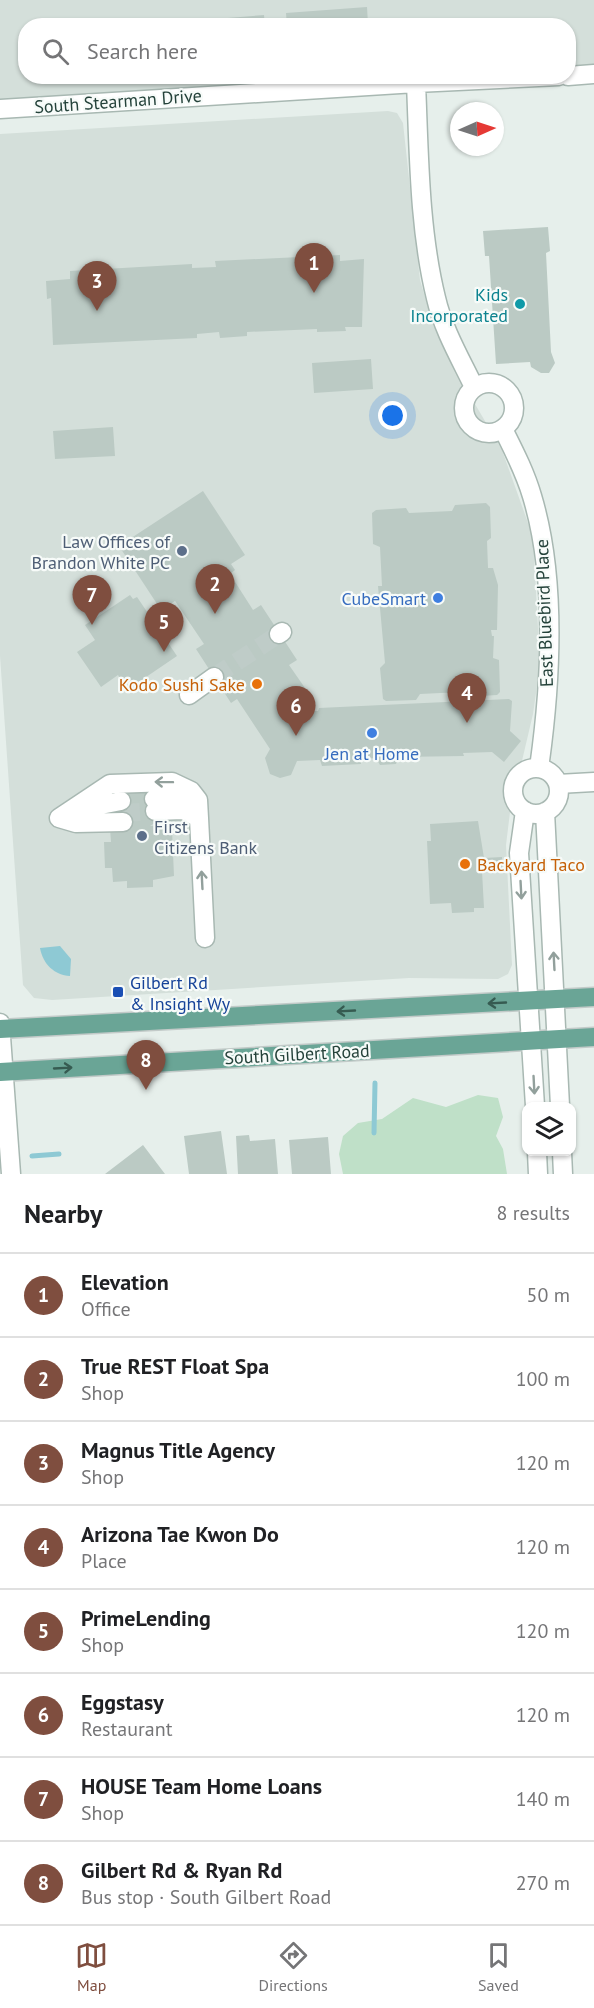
<!DOCTYPE html>
<html lang="en">
<head>
<meta charset="utf-8">
<style>
	body { margin:0; font-family:"PT Sans",sans-serif; background:#f2f2f2; color:#202124 }
	.controls { position:absolute; right:18px; bottom:18px; display:grid; overflow:hidden; border-radius:12px; box-shadow:0 2px 4px #0004 }
	.controls button { width:54px; height:54px; display:grid; place-items:center; padding:0; border:0; border-bottom:2px solid #e0e0e0; background:#fff; color:#202124; font:30px sans-serif }
	.compass { position:absolute; left:450px; top:102px; width:54px; height:54px; border-radius:50%; background:#fff; box-shadow:0 2px 4px #0004; rotate:87deg }
	.you { position:absolute; left:393px; top:416px; width:21px; height:21px; margin:-15px; border:4px solid #fff; border-radius:50%; background:#1a73e8; box-shadow:0 0 0 9px #1a73e833 }
	.badge { display:grid; place-items:center; width:39px; height:39px; border-radius:50%; background:#7f4e3f; color:#fff; font-size:20px; font-weight:700 }
	.pin { position:absolute; translate:-50% -50px; filter:drop-shadow(0 2px 3px #0008) }
	.pin::after { content:''; position:absolute; top:32px; width:21px; height:18px; background:inherit; clip-path:polygon(0 0,100% 0,50% 100%) }
	.list { margin:0; padding:0; list-style:none }
	h2 { display:flex; justify-content:space-between; align-items:center; height:78px; margin:0; padding:0 24px; font-size:26px }
	h2 small { font-size:20px; font-weight:400; color:#757577 }
	.list li { display:grid; grid-template-columns:39px 1fr auto; gap:18px; align-items:center; box-sizing:border-box; height:84px; padding:0 24px; border-top:2px solid #e0e0e0 }
	.list b { display:block; font-size:22px; white-space:nowrap }
	.list p { margin:0; font-size:20px; white-space:nowrap; color:#757577 }
	.list em { font-size:20px; font-style:normal; color:#757577 }
	.icon { flex:none; width:33px; height:33px; fill:none; stroke:currentColor; stroke-width:2; stroke-linecap:round; stroke-linejoin:round }
	.map { position:relative; flex:none; width:594px; height:1174px; overflow:hidden }
	.search { position:absolute; background:#fff; box-shadow:0 2px 4px #0004; left:18px; right:18px; top:18px; height:66px; display:flex; align-items:center; gap:15px; box-sizing:border-box; padding:0 21px; border-radius:24px; color:#757577; font-size:22px }
	.sheet { height:750px; background:#fff }
	nav { display:flex; justify-content:space-around; align-items:center; box-sizing:border-box; height:84px; border-top:2px solid #e0e0e0; background:#fff; font-size:16px; color:#757577 }
	nav a { display:grid; justify-items:center; gap:3px }
	nav .on { color:#7f4e3f }
	.map>svg:first-child { display:block }
	.built { fill:#d4dfda }
	.green { fill:#bfe0c8 }
	.water { fill:#8ec9d4 }
	.lines { fill:none; stroke-linecap:round; stroke-linejoin:round }
	.stream { stroke:#8ec9d4; stroke-width:5 }
	.building { fill:#bbcac4 }
	.minor-tunnel { stroke:#bfccc8; stroke-width:18; stroke-dasharray:18 9; stroke-linecap:butt }
	.minor-casing { stroke:#a8b8b2; stroke-width:21 }
	.major-casing { stroke:#c2cac8; stroke-width:21 }
	.minor { stroke:#fff; stroke-width:18 }
	.major { stroke:#6aa596; stroke-width:18 }
	.oneway { stroke:#92a09c }
	.oneway2 { stroke:#365b51 }
	.culture-dot { fill:#0f9aa8; stroke:#f7fbf9; stroke-width:2 }
	.service-dot { fill:#5c6f8a; stroke:#f7fbf9; stroke-width:2 }
	.shop-dot { fill:#3f7fe0; stroke:#f7fbf9; stroke-width:2 }
	.food-dot { fill:#e8710a; stroke:#f7fbf9; stroke-width:2 }
	.transit-dot { fill:#1a4fb4; stroke:#f7fbf9; stroke-width:2 }
	.labels { text-anchor:middle; dominant-baseline:central; stroke-width:4.5; stroke-linejoin:round; paint-order:stroke }
	.street-label { font-size:18px; fill:#24423a; stroke:#f7fbf9 }
	.culture-label { font-size:18px; fill:#0d838f; stroke:#f7fbf9; text-anchor:end }
	.service-label { font-size:18px; fill:#4e5e75; stroke:#f7fbf9; text-anchor:end }
	.shop-label { font-size:18px; fill:#366cbe; stroke:#f7fbf9; text-anchor:end }
	.food-label { font-size:18px; fill:#c56008; stroke:#f7fbf9; text-anchor:end }
	.transit-label { font-size:18px; fill:#164399; stroke:#f7fbf9; text-anchor:start }
</style>
</head>
<body>
<div class="map">
<svg width="594" height="1174" viewBox="0 0 594 1174">
	<rect width="100%" height="100%" fill="#e6efeb"/>
	<path class="built" d="M0,0h594v74l-25,2 -1,-50h-542v50l532,1 -558,32z
		M388,111l9,2 6,10 17,157 13,44 22,46 47,80 31,87 7,128 -7,49 -23,98 -4,33 6,120 -4,9 -10,5 -89,-1 -357,22 -18,-2 -11,-13 -23,-329v-522z"/>
	<path class="green" d="M478,1095l20,3 5,19 -7,19 7,13 4,25h-164l-4,-20 4,-18 15,-13 24,-4 31,-21 33,9z"/>
	<path class="water" d="M60,946l11,13 -1,17c-16,-1 -27,-12 -30,-28z"/>
	<g class="lines">
		<path class="stream" d="M374,1133l1,-50
			M32,1156l27,-2"/>
	</g>
	<path class="building" d="M367,7l1,17 -81,2 -1,-13z
		M264,15l1,11h-61l-1,-6z
		M183,21v5h-33v-2z
		M548,227l2,24 -4,2 5,99 4,11 -6,10h-8l-10,-6 -1,-5 -34,2 -7,-108h-4l-2,-25z
		M340,255v6l24,-2 -2,68h-17l1,4 -29,1v-3l-70,3v4l-27,2 -1,-6 -22,2v4l-144,7 -2,-47 -4,1 -1,-18 24,-2v-8l122,-7v4l24,-1 -1,-6z
		M371,359l2,30 -59,4 -2,-30z
		M113,427l2,29 -60,3 -2,-28z
		M203,491l42,64 -14,9 4,6 -5,4 23,36 8,-5 36,55 -8,5 16,23 -8,5 12,18h9l1,-3 190,-9 3,2 -2,30 11,10 -17,21 -12,-10 -29,1 1,3 -65,1 -3,7 -16,1 -4,-7 -15,1v5l-39,2 -2,-6 -23,1 -6,14 -11,3 -10,-4 -5,-16 5,-9 -33,-50 -6,4 -35,-54 8,-5 -29,-43 -14,9 -42,-64z
		M486,503l4,4 1,31 -4,3 1,27h5l5,17 -1,45h-6l1,6h2l-1,22 6,2 1,32 -3,3 -32,2 -4,-5 -41,2 -4,6 -30,1 -3,-2 -3,-31 5,-5 -7,-77h4l-2,-39 -7,-3 -1,-31 4,-3 30,-2 3,5 43,-2 3,-6z
		M130,595l3,4 4,-2 40,59 -50,34 -9,-15 -17,12 -24,-35 18,-12 -10,-15z
		M148,790v5l6,-1 1,29 -5,3 13,-1 1,5h8l2,46 -21,4v7l-26,1v-7l-14,1 -1,-14h-7l-1,-26h7l-1,-14 13,-1 -2,-35z
		M478,821l6,37 18,-1v13l-20,1 2,37h-10v4l-22,1 -1,-10 -21,1 -3,-63h4l-1,-17z
		M221,1131l6,43h-38l-5,-38z
		M249,1135l1,6 25,-2 3,35h-40l-2,-38z
		M328,1137l3,37h-39l-3,-34z
		M143,1145l22,29h-60z"/>
	<g class="lines">
		<path class="minor-tunnel" d="M214,677l65,-43
			M122,813l33,-2"/>
		<defs>
			<path id="minor" d="M568,76l26,-2
				M416,83c3,70 3,146 20,215 7,31 24,60 38,89
				M0,109l416,-26 143,-7
				M464 408a25 25 0 1 1 50 0a25 25 0 1 1-50 0Z
				M503,429c11,22 22,43 29,67 25,83 19,187 7,272
				M279,634l3,-2
				M189,695l25,-18
				M513 791a23 23 0 1 1 46 0a23 23 0 1 1-46 0Z
				M558,784l36,-2
				M154,799h31l8,4
				M80,809l41,-8
				M155,811l28,-1 16,8 6,120
				M525,811l-6,42 16,253
				M545,812l15,294
				M59,818l51,-34 62,-2 19,9 7,9 1,18
				M59,818l17,5 47,-1
				M0,1023l11,151
				M537,1152l1,22
				M562,1152l1,22"/>
			<path id="major" d="M0,1029l594,-32
				M0,1072l594,-35"/>
		</defs>
		<use href="#minor" class="minor-casing"/>
		<use href="#major" class="major-casing"/>
		<use href="#minor" class="minor"/>
		<use href="#major" class="major"/>
	</g>
	<defs><path id="oneway-shaft" d="M-6 0H5M1.5-3L5.5 0L1.5 3" fill="none" stroke-width="1.6" stroke-linecap="round" stroke-linejoin="round" transform="scale(1.5)"/></defs>
	<g class="oneway">
		<use href="#oneway-shaft" transform="translate(164 782) rotate(-179)"/>
		<use href="#oneway-shaft" transform="translate(202 880) rotate(-93)"/>
		<use href="#oneway-shaft" transform="translate(521 890) rotate(87)"/>
		<use href="#oneway-shaft" transform="translate(554 961) rotate(-93)"/>
		<use href="#oneway-shaft" transform="translate(534 1085) rotate(87)"/>
	</g>
	<g class="oneway2">
		<use href="#oneway-shaft" transform="translate(497 1003) rotate(177)"/>
		<use href="#oneway-shaft" transform="translate(346 1011) rotate(177)"/>
		<use href="#oneway-shaft" transform="translate(63 1068) rotate(-3)"/>
	</g>
	<circle class="culture-dot" cx="520" cy="304" r="6"/>
	<g class="service-dot">
		<circle cx="182" cy="551" r="6"/>
		<circle cx="142" cy="836" r="6"/>
	</g>
	<g class="shop-dot">
		<circle cx="438" cy="598" r="6"/>
		<circle cx="372" cy="733" r="6"/>
	</g>
	<g class="food-dot">
		<circle cx="257" cy="684" r="6"/>
		<circle cx="465" cy="864" r="6"/>
	</g>
	<rect class="transit-dot" x="112" y="986" width="12" height="12" rx="3"/>
	<g class="labels">
		<g class="street-label">
			<text transform="translate(118 101) rotate(-4)">South Stearman Drive</text>
			<text transform="translate(544 613) rotate(-92)">East Bluebird Place</text>
			<text transform="translate(297 1054) rotate(-3)">South Gilbert Road</text>
		</g>
		<g class="culture-label">
			<text x="508" y="294">Kids<tspan x="508" dy="21">Incorporated</tspan></text>
		</g>
		<g class="service-label">
			<text x="170" y="541">Law Offices of<tspan x="170" dy="21">Brandon White PC</tspan></text>
			<text x="154" y="826" text-anchor="start">First<tspan x="154" dy="21">Citizens Bank</tspan></text>
		</g>
		<g class="shop-label">
			<text x="426" y="598">CubeSmart</text>
			<text x="372" y="753" text-anchor="middle">Jen at Home</text>
		</g>
		<g class="food-label">
			<text x="245" y="684">Kodo Sushi Sake</text>
			<text x="477" y="864" text-anchor="start">Backyard Taco</text>
		</g>
		<g class="transit-label">
			<text x="130" y="982">Gilbert Rd<tspan x="130" dy="21">&amp; Insight Wy</tspan></text>
		</g>
	</g>
</svg>
<div class="controls">
<button><svg class="icon" aria-label="layers" viewBox="0 0 24 24"><path d="M12 4l9 5-9 5-9-5zM3 14l9 5 9-5"/></svg></button>
</div>
<svg class="compass" viewBox="-18 -18 36 36"><path d="M0-13l5 13h-10z" fill="#e53935"/><path d="M0 13l5-13h-10z" fill="#757577"/></svg>
<div class="you"></div>
<div class="pin badge" style="left:314px;top:293px">1</div>
<div class="pin badge" style="left:215px;top:614px">2</div>
<div class="pin badge" style="left:97px;top:311px">3</div>
<div class="pin badge" style="left:467px;top:723px">4</div>
<div class="pin badge" style="left:164px;top:652px">5</div>
<div class="pin badge" style="left:296px;top:736px">6</div>
<div class="pin badge" style="left:92px;top:625px">7</div>
<div class="pin badge" style="left:146px;top:1090px">8</div>
<div class="search"><svg class="icon" aria-label="search" viewBox="0 0 24 24"><circle cx="10" cy="10" r="6"/><path d="M15 15l6 6"/></svg>Search here</div>
</div>
<section class="sheet">
<h2>Nearby<small>8 results</small></h2>
<ul class="list">
<li><span class="badge">1</span><div><b>Elevation</b><p>Office</p></div><em>50 m</em></li>
<li><span class="badge">2</span><div><b>True REST Float Spa</b><p>Shop</p></div><em>100 m</em></li>
<li><span class="badge">3</span><div><b>Magnus Title Agency</b><p>Shop</p></div><em>120 m</em></li>
<li><span class="badge">4</span><div><b>Arizona Tae Kwon Do</b><p>Place</p></div><em>120 m</em></li>
<li><span class="badge">5</span><div><b>PrimeLending</b><p>Shop</p></div><em>120 m</em></li>
<li><span class="badge">6</span><div><b>Eggstasy</b><p>Restaurant</p></div><em>120 m</em></li>
<li><span class="badge">7</span><div><b>HOUSE Team Home Loans</b><p>Shop</p></div><em>140 m</em></li>
<li><span class="badge">8</span><div><b>Gilbert Rd &amp; Ryan Rd</b><p>Bus stop · South Gilbert Road</p></div><em>270 m</em></li>
</ul>
</section>
<nav>
<a class="on"><svg class="icon" aria-label="map" viewBox="0 0 24 24"><path d="M3 6l6-2 6 2 6-2v14l-6 2-6-2-6 2zM9 4v14M15 6v14"/></svg>Map</a>
<a><svg class="icon" aria-label="directions" viewBox="0 0 24 24"><path d="M12 3l9 9-9 9-9-9zM9 14v-3h6M13 9l2 2-2 2"/></svg>Directions</a>
<a><svg class="icon" aria-label="saved" viewBox="0 0 24 24"><path d="M7 4h10v16l-5-4-5 4z"/></svg>Saved</a>
</nav>
</body>
</html>
